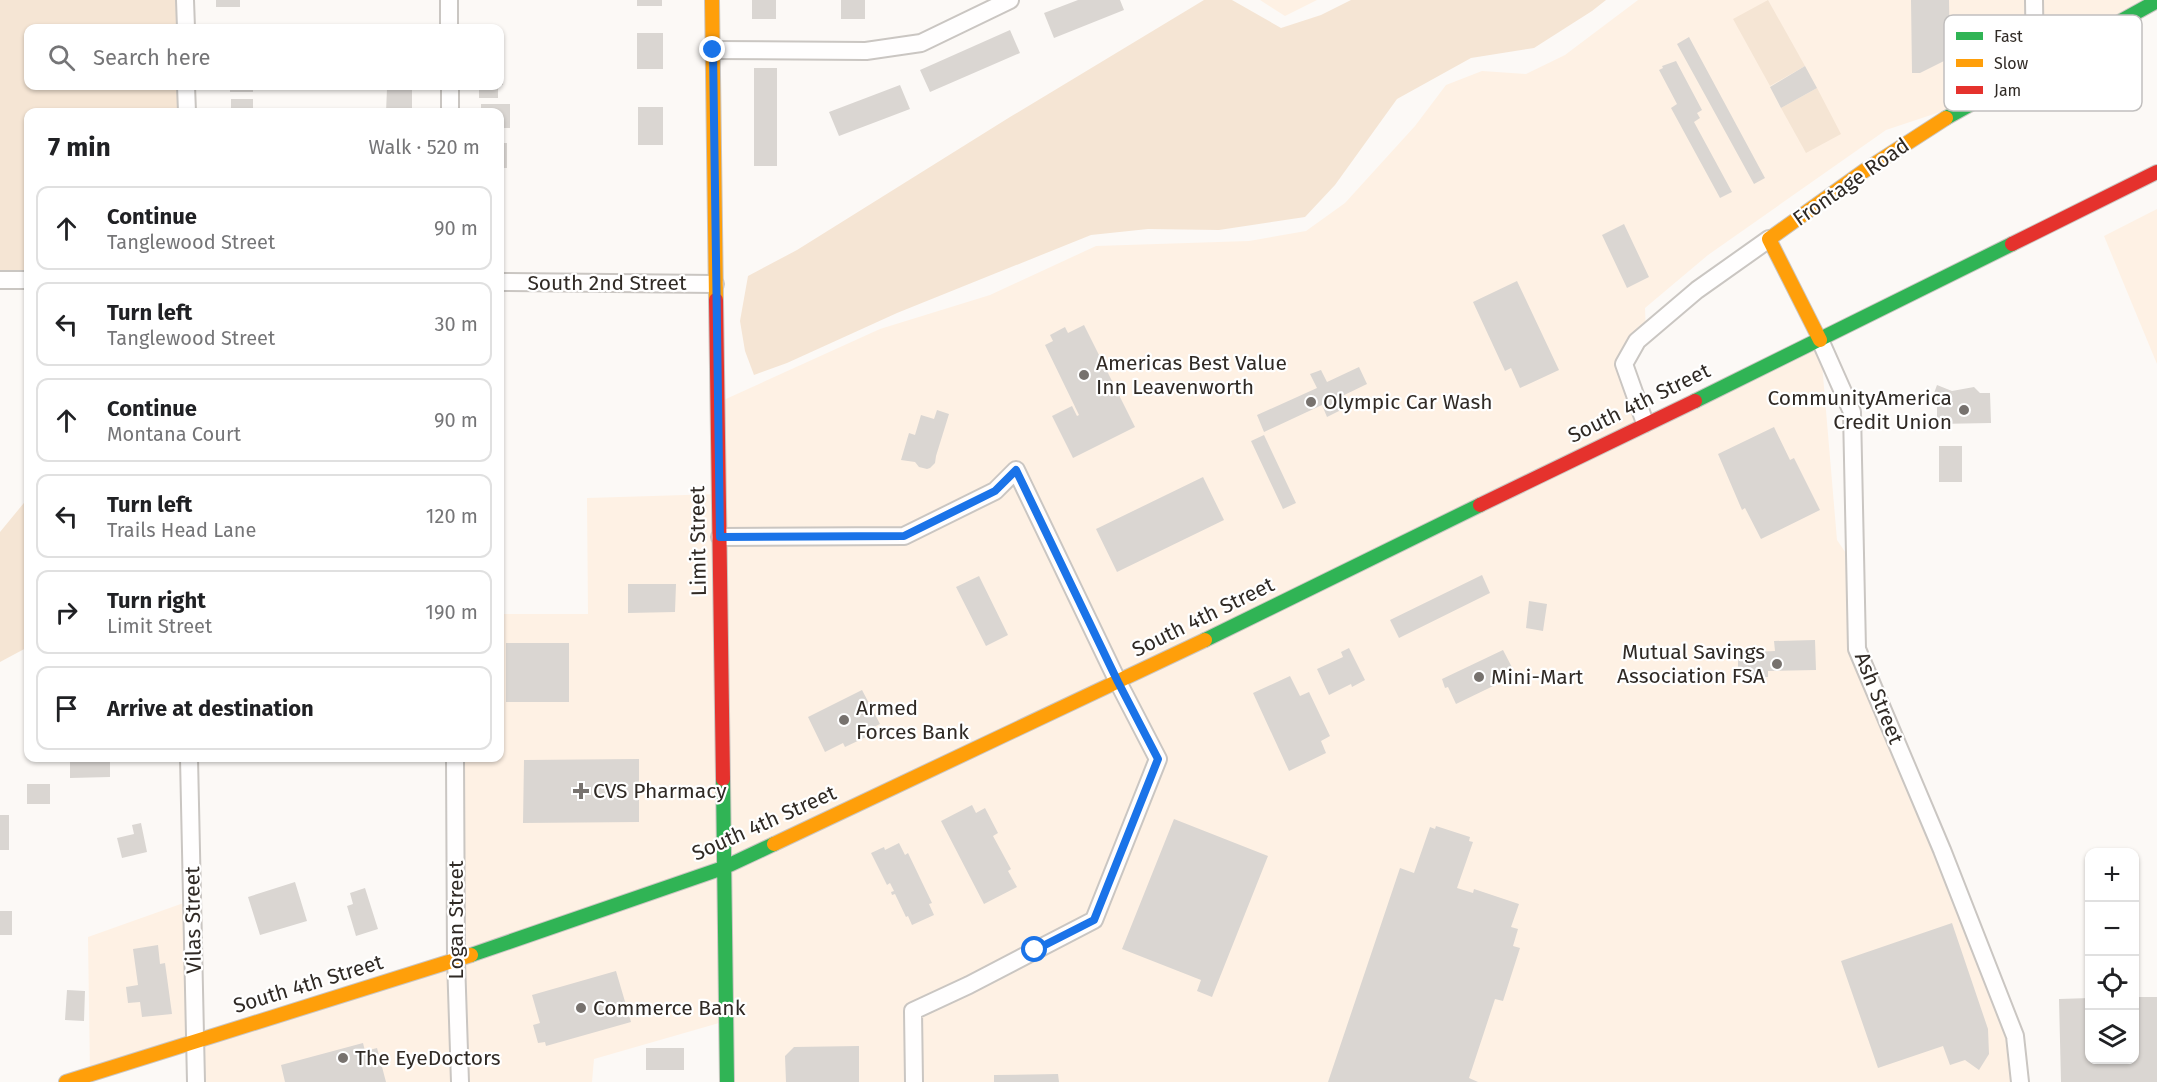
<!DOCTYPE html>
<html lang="en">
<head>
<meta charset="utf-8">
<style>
	body { margin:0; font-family:"Fira Sans",sans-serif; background:#f6f6f6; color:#202124 }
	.controls { position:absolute; right:18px; bottom:18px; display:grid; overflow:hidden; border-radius:12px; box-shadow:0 2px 4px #0004 }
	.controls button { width:54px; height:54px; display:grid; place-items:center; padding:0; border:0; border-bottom:2px solid #e0e0e0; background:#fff; color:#202124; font:30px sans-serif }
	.stop { position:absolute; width:18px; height:18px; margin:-14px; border:4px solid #1a73e8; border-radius:50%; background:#fff }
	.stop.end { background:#1a73e8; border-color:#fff; box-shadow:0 2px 6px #0008 }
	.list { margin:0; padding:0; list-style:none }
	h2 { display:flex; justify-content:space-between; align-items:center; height:78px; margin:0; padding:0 24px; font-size:26px }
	h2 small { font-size:20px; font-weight:400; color:#757577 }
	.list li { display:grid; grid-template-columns:39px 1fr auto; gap:18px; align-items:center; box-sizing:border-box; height:84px; margin:0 12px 12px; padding:0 12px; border:2px solid #e0e0e0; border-radius:12px }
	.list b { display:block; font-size:22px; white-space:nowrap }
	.list p { margin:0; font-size:20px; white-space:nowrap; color:#757577 }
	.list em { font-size:20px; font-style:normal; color:#757577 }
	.icon { flex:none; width:33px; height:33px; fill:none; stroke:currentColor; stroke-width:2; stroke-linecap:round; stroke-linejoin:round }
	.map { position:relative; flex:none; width:2157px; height:1082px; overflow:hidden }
	.search { position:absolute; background:#fff; box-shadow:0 2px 4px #0004; left:24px; top:24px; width:480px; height:66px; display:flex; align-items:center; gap:15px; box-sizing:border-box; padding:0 21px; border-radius:12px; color:#757577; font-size:22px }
	.panel { position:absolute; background:#fff; box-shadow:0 2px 4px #0004; left:24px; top:108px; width:480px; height:654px; border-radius:12px }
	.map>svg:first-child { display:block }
	.built { fill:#fef1e4 }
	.green { fill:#f5e5d4 }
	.building { fill:#dad6d2 }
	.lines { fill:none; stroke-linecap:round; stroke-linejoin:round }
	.street-casing { stroke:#cac6c2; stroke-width:20 }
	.fast-casing { stroke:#cac6c2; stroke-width:16 }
	.slow-casing { stroke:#cac6c2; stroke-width:16 }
	.jam-casing { stroke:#cac6c2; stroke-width:16 }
	.street { stroke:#fffefe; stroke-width:16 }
	.fast { stroke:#30b455; stroke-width:14 }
	.slow { stroke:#ff9f0a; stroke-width:14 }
	.jam { stroke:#e5322d; stroke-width:14 }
	.route { stroke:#1a73e8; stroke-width:8 }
	.poi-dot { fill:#77726e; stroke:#fff; stroke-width:2 }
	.labels { text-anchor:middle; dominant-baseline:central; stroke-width:4.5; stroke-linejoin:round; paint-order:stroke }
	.street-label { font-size:21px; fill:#302a25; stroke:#fff }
	.poi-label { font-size:21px; fill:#302a25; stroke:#fff; text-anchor:start }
	.key { fill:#fff; stroke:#c1bfbe; stroke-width:1.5 }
	.key-label { font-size:16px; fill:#302a25 }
</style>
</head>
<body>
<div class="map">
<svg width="2157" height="1082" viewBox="0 0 2157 1082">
	<rect width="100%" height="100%" fill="#fcf9f6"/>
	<path class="built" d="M1260,0h57l-32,16z
		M1638,0h519l-178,99 -93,31 -178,125 -63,53 1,26 -22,30 21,59 175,-83 17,200 19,28 1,81 158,387 5,46h-1293l-1,-61 -132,38 -2,23h-396l-1,-40 -105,32 -2,-137 104,-37 3,141 261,-81 -1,-202h45v-144h88l-1,-116 131,-4 -1,-91 163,-74 110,-34 106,-49 153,-5 57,-10 39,-28 70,-77 31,-41 36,-14 44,3 39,-19z
		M2157,209v155l-53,-128z"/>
	<path class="green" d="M0,0h185l1,28h-158v58h158l1,26h-159v168h-28z
		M1204,0h28l49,28 40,-13 30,-15h255l-14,11 -58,37 -63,10 -74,41 -62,86 -30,32 -86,13 -71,-1 -57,6 -194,78 -110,50 -33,12 -9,-24 -5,-30 8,-45 49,-26 213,-133z
		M1768,0l37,66 -35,20 -37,-67z
		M1817,88l24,46 -35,19 -25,-45z
		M28,498v149l-28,15v-130z"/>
	<path class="building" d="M216,0h24v7h-24z
		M637,0h25v6h-25z
		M752,0h24v19h-24z
		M841,0h24v19h-24z
		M1078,0h42l4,10 -70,28 -10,-25z
		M1911,0h38l1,58 -30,15h-8z
		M1010,30l10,23 -90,39 -10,-22z
		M637,33h26v36h-26z
		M1689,37l76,141 -11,6 -77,-140z
		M500,59h3v26h-3z
		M1676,61l26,49 -5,3 3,5 -6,4 38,70 -12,6 -49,-90 6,-4 -18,-34 4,-2 -1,-2z
		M1805,66l12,22 -36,20 -11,-21z
		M754,68h23v98h-23z
		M900,85l10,24 -71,27 -10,-24z
		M230,86h23v6h-23z
		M479,86h19v12h-19z
		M387,89h25v23h-26z
		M231,99h22v13h-22z
		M481,104h29v24h-10v-16h-19z
		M638,107h25v38h-25z
		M500,143h7v25h-7z
		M1624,224l25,53 -22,11 -25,-53z
		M1517,281l42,89 -39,18 -9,-20 -6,3 -32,-69z
		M1084,325l51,102 -62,31 -21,-42 20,-10 5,10 2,-1 -34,-70 8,-4 -3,-6 15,-8 3,6z
		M1359,367l8,17 -31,15 5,11 -14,7 -5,-12 -58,27 -7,-17 60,-27 -7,-14 11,-4 6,12z
		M1937,385l15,6 22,-4 6,6h10l1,30 -54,1v-27l-4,-1z
		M937,410l12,4 -13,42 -1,7 -5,5 -3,1 -8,-2 -4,-5 -14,-2 8,-27 6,2 6,-20 13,4z
		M1774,427l16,33 4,-2 26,52 -59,29 -16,-31 -3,2 -24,-56z
		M1264,435l32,68 -13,6 -32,-68z
		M1939,446h23v36h-23z
		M1203,477l21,43 -107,52 -21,-43z
		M1482,575l8,18 -91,45 -9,-18z
		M979,576l29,59 -22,11 -30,-59z
		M628,584h48l-1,28 -47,1z
		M1529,601l18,3 -4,27 -17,-3z
		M1815,640l1,30 -48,1v6l-30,1v-21l16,-1v-4l21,-1 -1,-10z
		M506,643h63v59h-63z
		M1349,648l16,32 -13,7 -1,-3 -22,11 -12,-26 26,-12 -2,-5z
		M1503,650l13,25 -60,29 -8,-17 -3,1 -3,-9z
		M1290,676l10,20 9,-4 21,44 -9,5 5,12 -37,18 -36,-78z
		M862,690l18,34 -16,8 2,5 -21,10 -2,-4 -18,9 -17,-35z
		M70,758h40v19l-40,1z
		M639,759v63l-116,1 1,-63z
		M27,784h23v20h-23z
		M972,805l4,8 9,-5 13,25 -5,3 18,33 -3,2 9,16 -33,17 -43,-83z
		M0,815h9v35h-9z
		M1174,819l94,37 -56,141 -15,-6 4,-11 -79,-31z
		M141,823l6,29 -25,6 -5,-20 17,-4 -2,-9z
		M1436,826l34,11 -1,4 4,1 -16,46 16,5 1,-4 45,15 -8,23 7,2 -5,17 7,2 -17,53 -8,-2 -26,79 9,4h-150l72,-214 14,5 16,-46 5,2z
		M899,843l6,12 3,-2 24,50 -3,1 5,11 -22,10 -4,-9 -2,1 -11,-23 -3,1 -1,-3 3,-1 -4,-8 -3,2 -16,-32 13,-6 1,3z
		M295,882l12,39 -47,14 -12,-38z
		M365,888l13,41 -22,7 -9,-30 6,-2 -3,-11z
		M0,911h12v24h-12z
		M1952,923l36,106 1,25 -10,16 -14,-10 -15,5 -7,-19 -65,22 -37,-107z
		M158,945l2,19 5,-1 7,51 -30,3 -2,-15 -12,1 -2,-16 12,-2 -5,-36z
		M616,971l15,51 -85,24 -1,-4 -7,1 -5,-18 7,-2 -8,-28z
		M67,990l18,1 -1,30 -19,-1z
		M2134,997h23v85h-96l-2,-83 31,-1v62h44z
		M363,1043l2,8 12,-3 9,34h-101l-4,-17z
		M859,1046v36h-73l-1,-26 9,-9z
		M646,1048h38v22h-38z
		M1058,1074l1,8h-65v-7z"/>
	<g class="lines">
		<defs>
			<path id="street" d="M185,0l1,28
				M449,0v28
				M2034,0l1,67
				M713,50l153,1 55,-8 89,-43
				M186,86l1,26
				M450,86v26
				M0,280h28
				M500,282l215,2
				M1820,340l32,72 5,237 85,201 73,186 5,46
				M1645,423l-21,-59 13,-23 60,-51 72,-51
				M720,537l184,-1 91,-45 21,-21 102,212 40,77 -64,161 -125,65 -56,26 1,71
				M189,758l7,324
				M455,758l1,202 4,122"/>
			<path id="fast" d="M1946,118l211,-117
				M1695,401l317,-157
				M1205,640l275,-135
				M723,779l4,303
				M471,955l252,-87 51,-24"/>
			<path id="slow" d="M712,0l4,300
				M1820,340l-51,-101 95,-68 82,-53
				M774,844l431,-204
				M66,1082l405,-127"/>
			<path id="jam" d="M2012,244l145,-72
				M716,300l7,479
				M1480,505l215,-104"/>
		</defs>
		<use href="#street" class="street-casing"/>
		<use href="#fast" class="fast-casing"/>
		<use href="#slow" class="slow-casing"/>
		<use href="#jam" class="jam-casing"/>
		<use href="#street" class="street"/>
		<use href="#fast" class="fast"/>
		<use href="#slow" class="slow"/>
		<use href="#jam" class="jam"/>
	</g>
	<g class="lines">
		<path class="route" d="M713,50l7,487 184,-1 91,-45 21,-21 102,212 40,77 -64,161 -59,30"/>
	</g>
	<g class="poi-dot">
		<circle cx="1084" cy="375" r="6"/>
		<circle cx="1311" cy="402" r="6"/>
		<circle cx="1964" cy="410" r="6"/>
		<circle cx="1777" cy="664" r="6"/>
		<circle cx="1479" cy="677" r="6"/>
		<circle cx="844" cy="720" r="6"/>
		<path d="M578 782h6v6h6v6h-6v6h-6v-6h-6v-6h6z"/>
		<circle cx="581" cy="1008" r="6"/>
		<circle cx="343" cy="1058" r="6"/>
	</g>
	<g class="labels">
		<g class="street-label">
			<text transform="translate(1851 182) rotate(-35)">Frontage Road</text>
			<text x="607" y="283">South 2nd Street</text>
			<text transform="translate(1639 403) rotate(-26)">South 4th Street</text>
			<text transform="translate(698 541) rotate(-91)">Limit Street</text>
			<text transform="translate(1203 617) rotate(-26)">South 4th Street</text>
			<text transform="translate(1879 698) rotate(68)">Ash Street</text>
			<text transform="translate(764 823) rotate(-24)">South 4th Street</text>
			<text transform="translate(193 920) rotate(-91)">Vilas Street</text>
			<text transform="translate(456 920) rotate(-90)">Logan Street</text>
			<text transform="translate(308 984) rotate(-17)">South 4th Street</text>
		</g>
		<g class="poi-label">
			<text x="1096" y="363">Americas Best Value<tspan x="1096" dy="24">Inn Leavenworth</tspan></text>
			<text x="1952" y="398" text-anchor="end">CommunityAmerica<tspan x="1952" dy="24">Credit Union</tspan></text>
			<text x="1323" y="402">Olympic Car Wash</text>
			<text x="1765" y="652" text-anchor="end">Mutual Savings<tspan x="1765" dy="24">Association FSA</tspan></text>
			<text x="1491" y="677">Mini-Mart</text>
			<text x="856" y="708">Armed<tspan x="856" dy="24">Forces Bank</tspan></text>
			<text x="593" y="791">CVS Pharmacy</text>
			<text x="593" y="1008">Commerce Bank</text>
			<text x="355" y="1058">The EyeDoctors</text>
		</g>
	</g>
	<rect x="1944" y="15" width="198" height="96" rx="9" class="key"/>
	<rect x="1956" y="32" width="27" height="8" fill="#30b455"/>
	<rect x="1956" y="59" width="27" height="8" fill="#ff9f0a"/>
	<rect x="1956" y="86" width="27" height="8" fill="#e5322d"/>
	<g class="key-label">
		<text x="1994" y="42">Fast</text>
		<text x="1994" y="69">Slow</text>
		<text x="1994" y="96">Jam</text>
	</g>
</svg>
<div class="controls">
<button>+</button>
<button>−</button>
<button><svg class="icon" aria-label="locate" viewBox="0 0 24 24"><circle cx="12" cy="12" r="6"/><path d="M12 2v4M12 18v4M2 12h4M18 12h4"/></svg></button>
<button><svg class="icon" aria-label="layers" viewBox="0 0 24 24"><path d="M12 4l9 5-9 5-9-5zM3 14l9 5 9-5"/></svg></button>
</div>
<div class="stop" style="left:1035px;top:950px"></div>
<div class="stop end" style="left:713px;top:50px"></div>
<div class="search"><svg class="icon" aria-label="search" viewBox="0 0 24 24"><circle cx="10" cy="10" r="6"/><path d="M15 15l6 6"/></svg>Search here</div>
<section class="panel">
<h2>7 min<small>Walk · 520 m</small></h2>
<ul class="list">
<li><svg class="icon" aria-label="ahead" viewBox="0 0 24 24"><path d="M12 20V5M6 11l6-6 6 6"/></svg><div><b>Continue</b><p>Tanglewood Street</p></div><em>90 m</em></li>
<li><svg class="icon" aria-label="left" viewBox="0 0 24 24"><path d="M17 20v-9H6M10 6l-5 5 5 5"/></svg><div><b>Turn left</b><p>Tanglewood Street</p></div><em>30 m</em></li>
<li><svg class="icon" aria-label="ahead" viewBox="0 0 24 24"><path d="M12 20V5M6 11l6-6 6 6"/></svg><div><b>Continue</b><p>Montana Court</p></div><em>90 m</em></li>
<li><svg class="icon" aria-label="left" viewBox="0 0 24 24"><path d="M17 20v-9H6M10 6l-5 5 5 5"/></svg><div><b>Turn left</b><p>Trails Head Lane</p></div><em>120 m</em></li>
<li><svg class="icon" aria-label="right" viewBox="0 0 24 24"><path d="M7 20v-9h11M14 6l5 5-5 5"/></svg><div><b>Turn right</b><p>Limit Street</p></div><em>190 m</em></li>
<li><svg class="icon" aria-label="arrive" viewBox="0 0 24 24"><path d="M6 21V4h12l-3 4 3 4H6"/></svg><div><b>Arrive at destination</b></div></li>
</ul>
</section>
</div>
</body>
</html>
